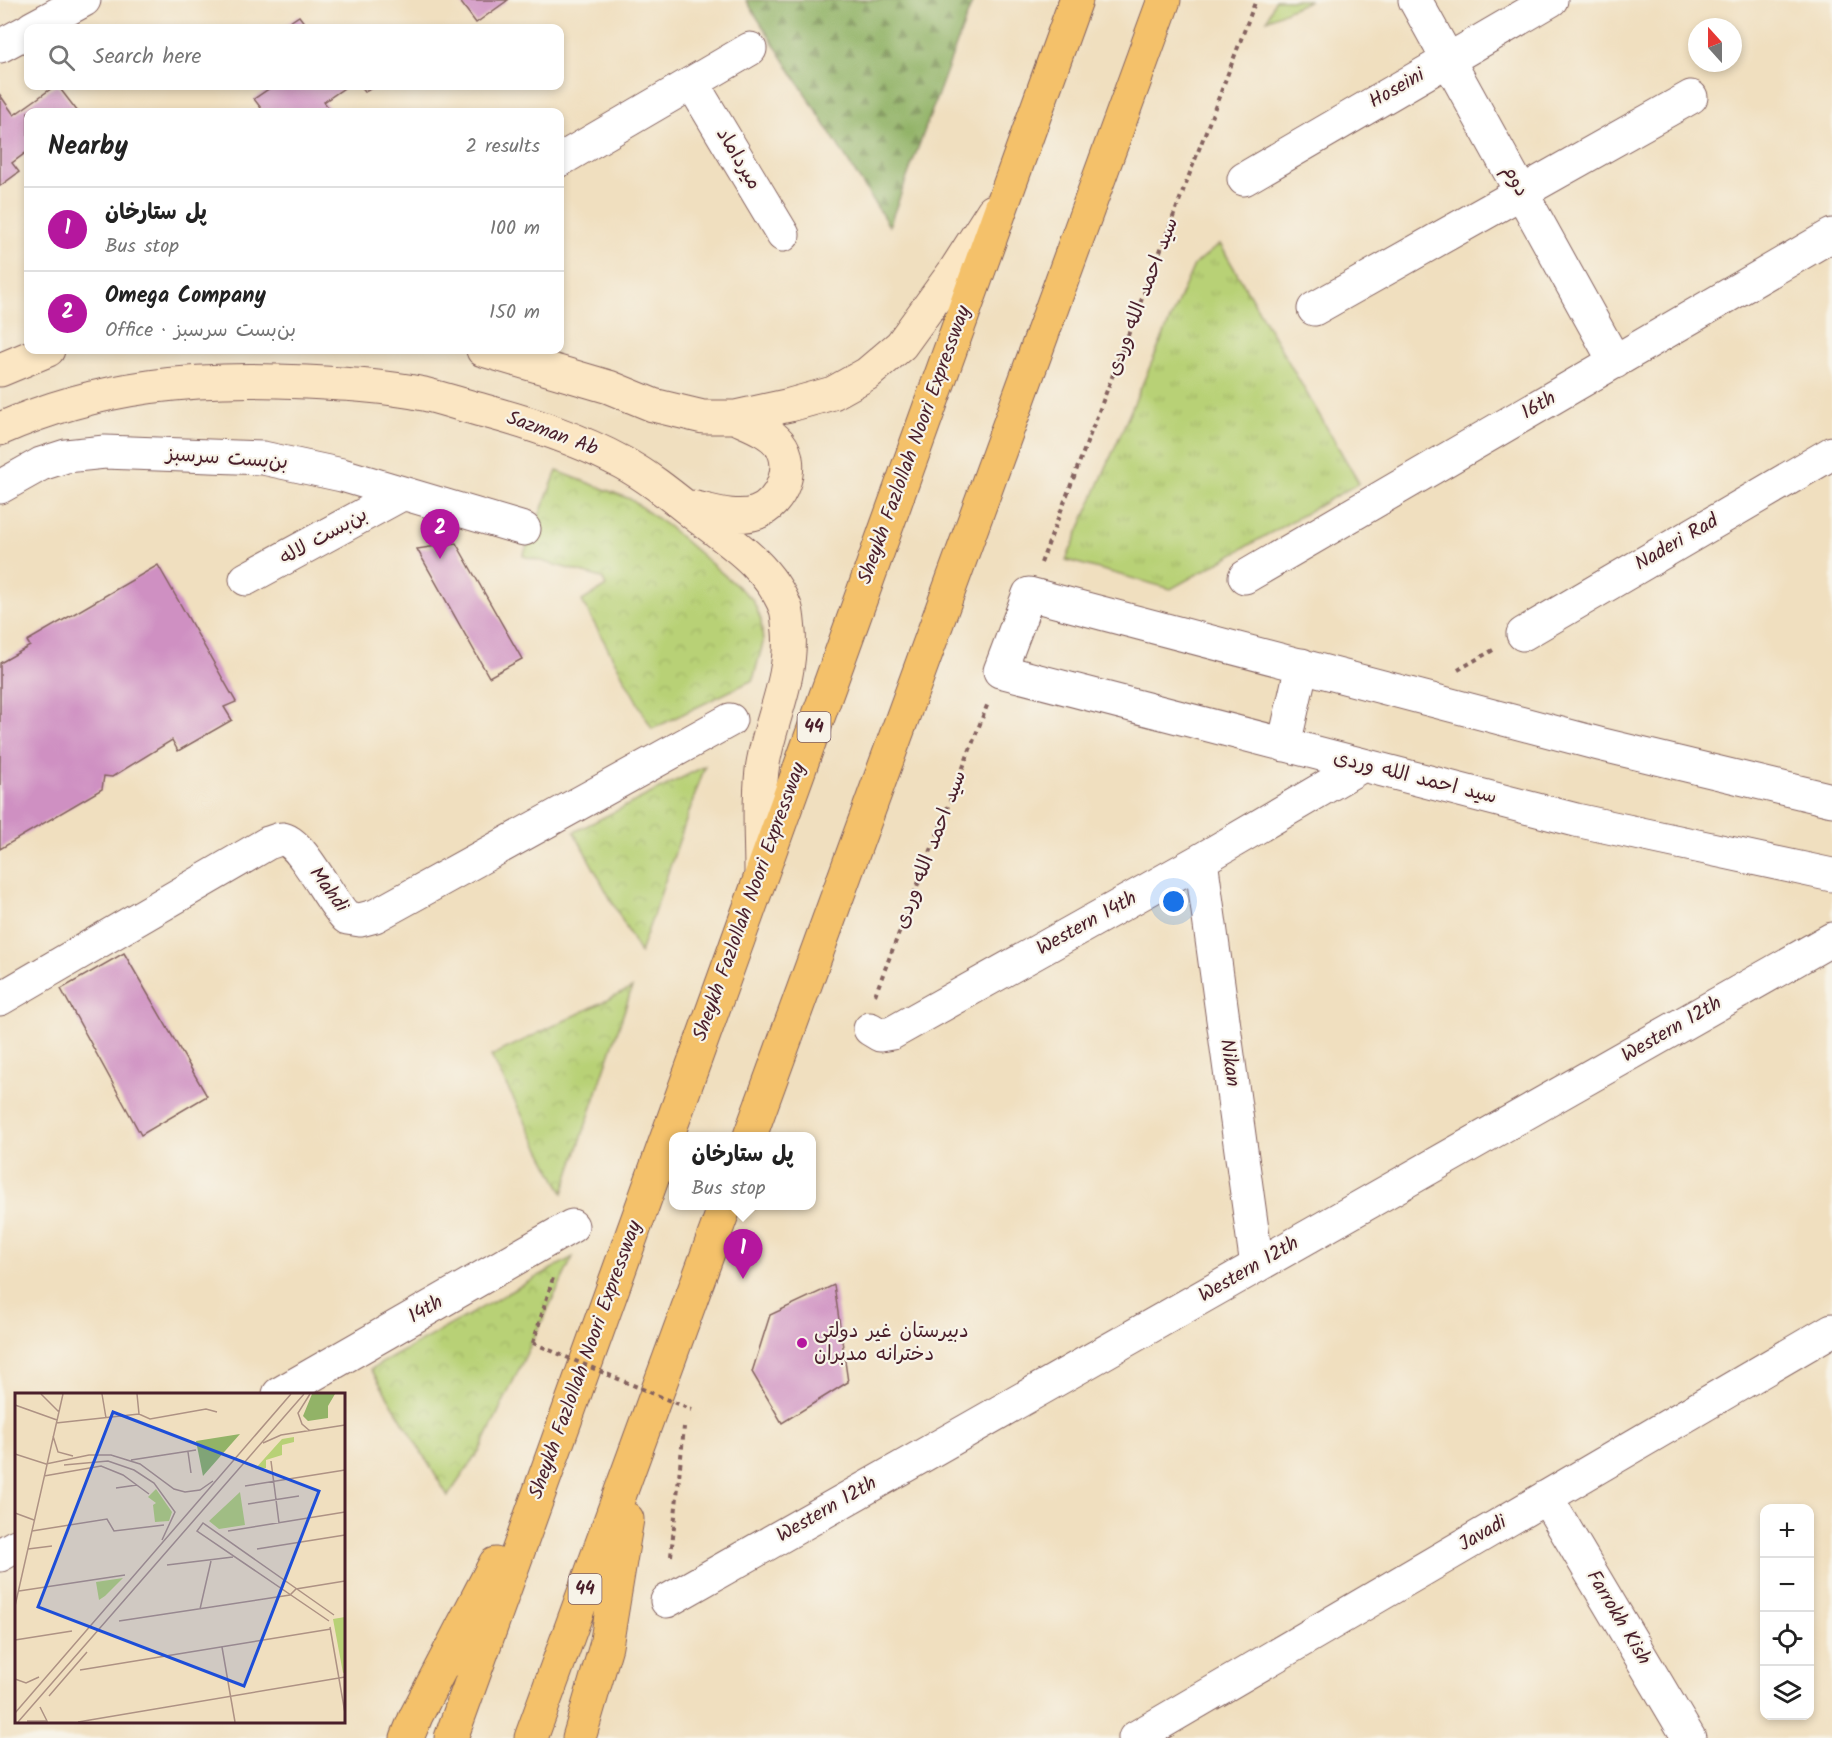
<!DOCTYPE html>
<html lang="en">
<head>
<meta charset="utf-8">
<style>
	body { margin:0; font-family:Kalam,"Playpen Sans Arabic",sans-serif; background:#f2f2f2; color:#222 }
	.controls { position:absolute; right:18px; bottom:18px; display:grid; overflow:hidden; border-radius:12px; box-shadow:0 3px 9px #0003 }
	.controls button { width:54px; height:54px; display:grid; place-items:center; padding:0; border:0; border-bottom:2px solid #e0e0e0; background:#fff; color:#222; font:30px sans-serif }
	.compass { position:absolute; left:1688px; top:18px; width:54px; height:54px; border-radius:50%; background:#fff; box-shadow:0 3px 9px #0003; rotate:339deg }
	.you { position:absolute; left:1174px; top:902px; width:21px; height:21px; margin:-15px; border:4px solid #fff; border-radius:50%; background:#1a73e8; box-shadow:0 0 0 9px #1a73e833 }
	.badge { display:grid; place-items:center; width:39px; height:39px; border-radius:50%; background:#b5179e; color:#fff; font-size:20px; font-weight:700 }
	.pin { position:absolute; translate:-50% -50px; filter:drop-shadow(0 2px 3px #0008) }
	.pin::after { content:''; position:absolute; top:32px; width:21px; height:18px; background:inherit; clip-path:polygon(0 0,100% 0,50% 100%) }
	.popup { position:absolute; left:669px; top:1132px; width:147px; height:78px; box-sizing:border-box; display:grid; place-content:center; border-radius:12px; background:#fff; filter:drop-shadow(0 2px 4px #0005); font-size:20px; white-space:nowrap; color:#767676 }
	.popup b { font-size:22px; color:#222 }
	.popup::after { content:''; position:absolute; left:50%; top:100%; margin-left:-12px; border:12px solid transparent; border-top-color:#fff }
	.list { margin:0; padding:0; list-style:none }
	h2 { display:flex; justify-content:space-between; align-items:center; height:78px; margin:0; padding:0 24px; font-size:26px }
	h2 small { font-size:20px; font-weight:400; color:#767676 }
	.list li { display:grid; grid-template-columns:39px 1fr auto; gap:18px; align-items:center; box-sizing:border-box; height:84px; padding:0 24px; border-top:2px solid #e0e0e0 }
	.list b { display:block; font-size:22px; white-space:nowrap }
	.list p { margin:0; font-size:20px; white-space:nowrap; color:#767676 }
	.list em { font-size:20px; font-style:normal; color:#767676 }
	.icon { flex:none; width:33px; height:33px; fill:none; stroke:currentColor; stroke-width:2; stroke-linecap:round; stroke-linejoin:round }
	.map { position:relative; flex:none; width:1832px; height:1738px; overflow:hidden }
	.search { position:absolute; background:#fff; box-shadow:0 3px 9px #0003; left:24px; top:24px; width:540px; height:66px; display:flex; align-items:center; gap:15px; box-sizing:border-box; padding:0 21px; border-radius:12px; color:#767676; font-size:22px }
	.panel { position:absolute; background:#fff; box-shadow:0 3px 9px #0003; left:24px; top:108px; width:540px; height:246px; border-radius:12px }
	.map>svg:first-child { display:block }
	.grass { fill:url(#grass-tufts); stroke:#817850; stroke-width:1.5 }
	.forest { fill:url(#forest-firs); stroke:#6e6949; stroke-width:1.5 }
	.park { fill:url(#park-crowns); stroke:#817850; stroke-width:1.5 }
	.building { fill:#cf90c2 }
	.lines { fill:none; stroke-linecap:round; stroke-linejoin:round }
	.street-casing { stroke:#84625f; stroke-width:35 }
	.secondary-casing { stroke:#84625f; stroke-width:35 }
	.highway-casing { stroke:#84625f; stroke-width:35 }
	.path { stroke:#84625f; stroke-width:4; stroke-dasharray:4.5 4.5; stroke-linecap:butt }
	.street { stroke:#fff; stroke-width:33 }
	.secondary { stroke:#fbe6c3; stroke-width:33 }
	.highway { stroke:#f4c16a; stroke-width:33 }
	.path-bridge { stroke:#84625f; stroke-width:4; stroke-dasharray:4.5 4.5; stroke-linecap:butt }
	.poi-dot { fill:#b5179e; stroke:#f7f3e8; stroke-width:2 }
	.labels { text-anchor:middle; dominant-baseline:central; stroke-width:4.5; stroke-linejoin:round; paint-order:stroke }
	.shield { fill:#f7f3e8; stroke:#7e5f64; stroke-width:1.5 }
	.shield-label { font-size:18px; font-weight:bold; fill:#4a1f2b }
	.street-label { font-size:20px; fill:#4a1f2b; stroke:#f7f3e8 }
	.poi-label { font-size:20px; fill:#4a1f2b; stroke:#f7f3e8; text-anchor:start }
	.inset-road { fill:none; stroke:#ae9284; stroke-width:1.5 }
	.view { fill:#1d4ed8; fill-opacity:0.15; stroke:#1d4ed8; stroke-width:3 }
	.inset-edge { fill:none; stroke:#4a1f2b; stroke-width:3 }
</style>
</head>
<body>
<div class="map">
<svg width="1832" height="1738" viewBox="0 0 1832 1738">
	<defs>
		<pattern id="grass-tufts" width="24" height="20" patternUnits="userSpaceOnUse" patternTransform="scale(1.5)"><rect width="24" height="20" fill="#b8d176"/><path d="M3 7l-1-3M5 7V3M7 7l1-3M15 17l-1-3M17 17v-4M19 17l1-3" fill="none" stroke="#a0b366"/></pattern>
		<pattern id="forest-firs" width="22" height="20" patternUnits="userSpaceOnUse" patternTransform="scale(1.5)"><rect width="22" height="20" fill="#92b367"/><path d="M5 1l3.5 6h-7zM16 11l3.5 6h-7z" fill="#799155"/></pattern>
		<pattern id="park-crowns" width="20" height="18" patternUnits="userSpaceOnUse" patternTransform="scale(1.5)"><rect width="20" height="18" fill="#b8d176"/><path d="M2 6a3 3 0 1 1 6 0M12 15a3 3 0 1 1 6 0" fill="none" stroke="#a0b366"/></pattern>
	</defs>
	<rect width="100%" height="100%" fill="#f7f3e8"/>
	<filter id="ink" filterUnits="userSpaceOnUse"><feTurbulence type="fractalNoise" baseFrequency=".0167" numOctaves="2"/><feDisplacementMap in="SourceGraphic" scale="12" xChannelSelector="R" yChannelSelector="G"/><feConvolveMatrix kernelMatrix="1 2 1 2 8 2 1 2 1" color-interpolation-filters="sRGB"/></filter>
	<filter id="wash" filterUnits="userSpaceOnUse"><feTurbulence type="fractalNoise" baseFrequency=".008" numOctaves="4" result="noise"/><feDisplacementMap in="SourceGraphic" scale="24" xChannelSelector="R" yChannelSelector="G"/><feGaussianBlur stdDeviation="1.35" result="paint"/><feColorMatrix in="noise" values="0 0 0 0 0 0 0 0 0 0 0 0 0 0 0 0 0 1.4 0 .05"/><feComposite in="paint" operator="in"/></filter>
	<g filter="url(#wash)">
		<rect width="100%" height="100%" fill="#f0dfbf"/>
		<path class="grass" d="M1275,0h35l-43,20z
			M1220,244l139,239 -188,106 -105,-29 128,-295z"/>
		<path class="forest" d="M746,0h227l-84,226z"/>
		<path class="park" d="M557,471l73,28 39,28 84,73 8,20 2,23 -10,37 -101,49 -70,-128 24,-15 -4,-8 -79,-22z
			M705,766l-65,187 -66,-121z
			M632,988l-69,205 -72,-137z
			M573,1257l-92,191 -33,48 -77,-127z"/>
		<g id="blocks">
			<path class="building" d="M459,0h49l-32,23z
				M299,16l9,12h-27z
				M55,86h3l20,26h-50v39l-16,12 7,9 -19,14v-91l14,20z
				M273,86h74l-23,16 8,10h-68l-10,-13z
				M360,86h15l-10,6z
				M456,543l66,116 -33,18 -72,-128z
				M158,565l78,137 -12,5 8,13 -54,31 -6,-11 -60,37 -8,-1 -2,13 -102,60v-186l30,-17 -3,-5z
				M124,953l83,143 -66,39 -80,-146z
				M834,1285l14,97 -66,41 -30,-51 18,-57z"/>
		</g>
	</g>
	<g filter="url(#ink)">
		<use href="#blocks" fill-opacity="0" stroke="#84625f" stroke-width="1.5"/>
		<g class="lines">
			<defs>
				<path id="street" d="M1415,0l200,362
					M32,28l52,-28
					M0,46l28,-15
					M692,83l91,152
					M560,160l190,-111
					M1244,179l307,-179
					M1314,309l377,-212
					M0,487l41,-23 25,-8 39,-4 158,6 79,17 182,54
					M1245,577l587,-342
					M246,579l156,-85
					M1523,634l309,-181
					M1284,745l18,-80
					M1832,800l-233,-56 -570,-150 -29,77 576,149 256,55
					M1201,860l56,406
					M0,999l268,-156c4,-1 10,-4 14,-4 20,2 47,62 65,79l13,2 15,-4 355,-196
					M870,1029l10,6 12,-2 309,-173 162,-95
					M279,1394l293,-168
					M1546,1497l143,241
					M0,1555l16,-9
					M667,1601l1165,-662
					M1135,1738l697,-408"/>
				<path id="secondary" d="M483,350l126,37 44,18 50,12h32l55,-12 43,-12 34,-19 34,-29 53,-73 39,-61
					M0,370l48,-20
					M0,429c100,-44 198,-53 306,-47 40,2 79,4 118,12 21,5 41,12 61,17 48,13 94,28 138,52 26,14 50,34 74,53 34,26 73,51 89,93 2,7 2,15 3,22 4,49 -21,93 -27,139 -4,34 -1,69 -1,103
					M691,507c20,4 45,13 65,6 25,-8 41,-48 23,-70 -11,-13 -29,-19 -44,-26"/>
				<path id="highway" d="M750,1136l414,-1136
					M407,1738l9,-22 79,-152
					M451,1738l625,-1738
					M531,1738l194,-532
					M579,1738l27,-92 21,-127"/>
			</defs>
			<use href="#street" class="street-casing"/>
			<use href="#secondary" class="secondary-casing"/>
			<use href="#highway" class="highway-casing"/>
			<path class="path" d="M1041,563l215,-563
				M1458,670l35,-20
				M875,995l113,-292
				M533,1343l20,-65
				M671,1556l13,-129"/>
			<use href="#street" class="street"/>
			<use href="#secondary" class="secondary"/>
			<use href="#highway" class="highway"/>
			<path class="path-bridge" d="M533,1343l159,67"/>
		</g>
	</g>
	<circle class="poi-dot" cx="802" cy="1343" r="6"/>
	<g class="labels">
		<g class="shield">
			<rect x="797.5" y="712" width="33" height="30" rx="4.5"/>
			<rect x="568.5" y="1574" width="33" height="30" rx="4.5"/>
		</g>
		<g class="shield-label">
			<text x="814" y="727">44</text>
			<text x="585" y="1589">44</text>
		</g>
		<g class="street-label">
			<text transform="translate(1397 89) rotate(-30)">Hoseini</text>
			<text transform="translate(738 159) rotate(59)">میرداماد</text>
			<text transform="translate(1515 181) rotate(61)">دوم</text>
			<text transform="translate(1143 297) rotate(-69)">سید احمد الله وردی</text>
			<text transform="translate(1539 406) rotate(-30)">16th</text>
			<text transform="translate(552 434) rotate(20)">Sazman Ab</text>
			<text transform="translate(915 445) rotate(-70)">Sheykh Fazlollah Noori Expressway</text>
			<text transform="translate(227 459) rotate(4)">بن‌بست سرسبز</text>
			<text transform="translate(324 537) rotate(-29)">بن‌بست لاله</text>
			<text transform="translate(1677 543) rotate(-30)">Naderi Rad</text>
			<text transform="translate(1415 778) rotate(14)">سید احمد الله وردی</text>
			<text transform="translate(931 850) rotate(-69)">سید احمد الله وردی</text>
			<text transform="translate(328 890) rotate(54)">Mahdi</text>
			<text transform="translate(750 902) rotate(-70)">Sheykh Fazlollah Noori Expressway</text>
			<text transform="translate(1087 924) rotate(-29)">Western 14th</text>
			<text transform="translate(1672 1030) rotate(-30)">Western 12th</text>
			<text transform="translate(1229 1063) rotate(82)">Nikan</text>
			<text transform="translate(1249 1270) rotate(-30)">Western 12th</text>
			<text transform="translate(426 1310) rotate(-30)">14th</text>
			<text transform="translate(586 1360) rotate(-70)">Sheykh Fazlollah Noori Expressway</text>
			<text transform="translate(827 1510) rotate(-30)">Western 12th</text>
			<text transform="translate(1483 1534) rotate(-30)">Javadi</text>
			<text transform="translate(1618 1618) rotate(59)">Farrokh Kish</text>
		</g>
		<g class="poi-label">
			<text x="814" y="1332">دبیرستان غیر دولتی<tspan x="814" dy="23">دخترانه مدبران</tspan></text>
		</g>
	</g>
	<g transform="translate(15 1393)">
		<rect width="330" height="330" fill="#f0dfbf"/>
		<path d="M279,44v5l-12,3v10l-16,5v8l-11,1 27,-30zM225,99l5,33 -26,4 -10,-8z" fill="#b8d176"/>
		<path d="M297,1h23l-7,12v12l-20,3 -5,-5zM225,41l-37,42 -7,-35z" fill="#92b367"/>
		<path d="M141,96l16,23 -3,9 -14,1 -2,-17 3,-2 -8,-6zM108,185l-18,18 -6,4 -3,-18zM330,224v55l-2,1 -10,-54z" fill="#b8d176"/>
		<path class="inset-road" d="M26,1l18,18M87,1l4,24M122,1l2,20M0,12l42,15M41,30l83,-9 11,5 56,-10 11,3M295,38l-8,-7 -4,-11 12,-19M38,43l5,16 15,4M248,50l18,-8 64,-10M173,59l3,21M0,61l31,10 43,-9h22l29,9 34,25 11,3 15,-2 13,-9M116,67l65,-10M256,68l8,62M49,72l44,-4 26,9 20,13 21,29 -13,28M29,83l57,-10 22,9 26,19M230,93l100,-16M101,95l21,-3M233,111l51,-8M0,120l19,7M17,138l75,-12 7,12 50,-6M213,138l117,-19M13,156l24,-3M242,156l88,-14M152,172l66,-8M4,198l106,-16M0,213l48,-212M185,216l11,-48M104,228l171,-26 6,-6 49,-8M314,228l-132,-90 6,-8 131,92M315,234l15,86M0,247l57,-9M207,254l13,75M65,277l251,-41M0,286l11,4 13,-6M34,303l38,-44M0,320l276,-319M12,328h20l-7,-14M3,329l286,-328M63,329l267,-45"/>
		<path class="view" d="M98,19l206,79 -75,195 -206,-79z"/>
		<rect width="330" height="330" class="inset-edge"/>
	</g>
</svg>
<div class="controls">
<button>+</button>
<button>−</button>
<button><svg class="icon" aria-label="locate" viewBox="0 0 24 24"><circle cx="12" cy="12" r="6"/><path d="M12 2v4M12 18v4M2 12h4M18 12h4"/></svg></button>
<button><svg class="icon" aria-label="layers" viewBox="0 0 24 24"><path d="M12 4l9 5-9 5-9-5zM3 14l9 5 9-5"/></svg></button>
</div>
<svg class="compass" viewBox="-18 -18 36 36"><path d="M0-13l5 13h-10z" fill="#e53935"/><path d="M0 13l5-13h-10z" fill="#767676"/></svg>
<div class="you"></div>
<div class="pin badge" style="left:743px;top:1279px">1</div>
<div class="popup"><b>پل ستارخان</b>Bus stop</div>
<div class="pin badge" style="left:440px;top:559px">2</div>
<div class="search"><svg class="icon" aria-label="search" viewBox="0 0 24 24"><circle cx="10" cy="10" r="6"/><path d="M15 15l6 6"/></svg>Search here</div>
<section class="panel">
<h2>Nearby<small>2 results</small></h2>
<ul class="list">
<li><span class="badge">1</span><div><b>پل ستارخان</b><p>Bus stop</p></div><em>100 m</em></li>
<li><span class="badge">2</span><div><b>Omega Company</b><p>Office · بن‌بست سرسبز</p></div><em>150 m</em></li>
</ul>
</section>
</div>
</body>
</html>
